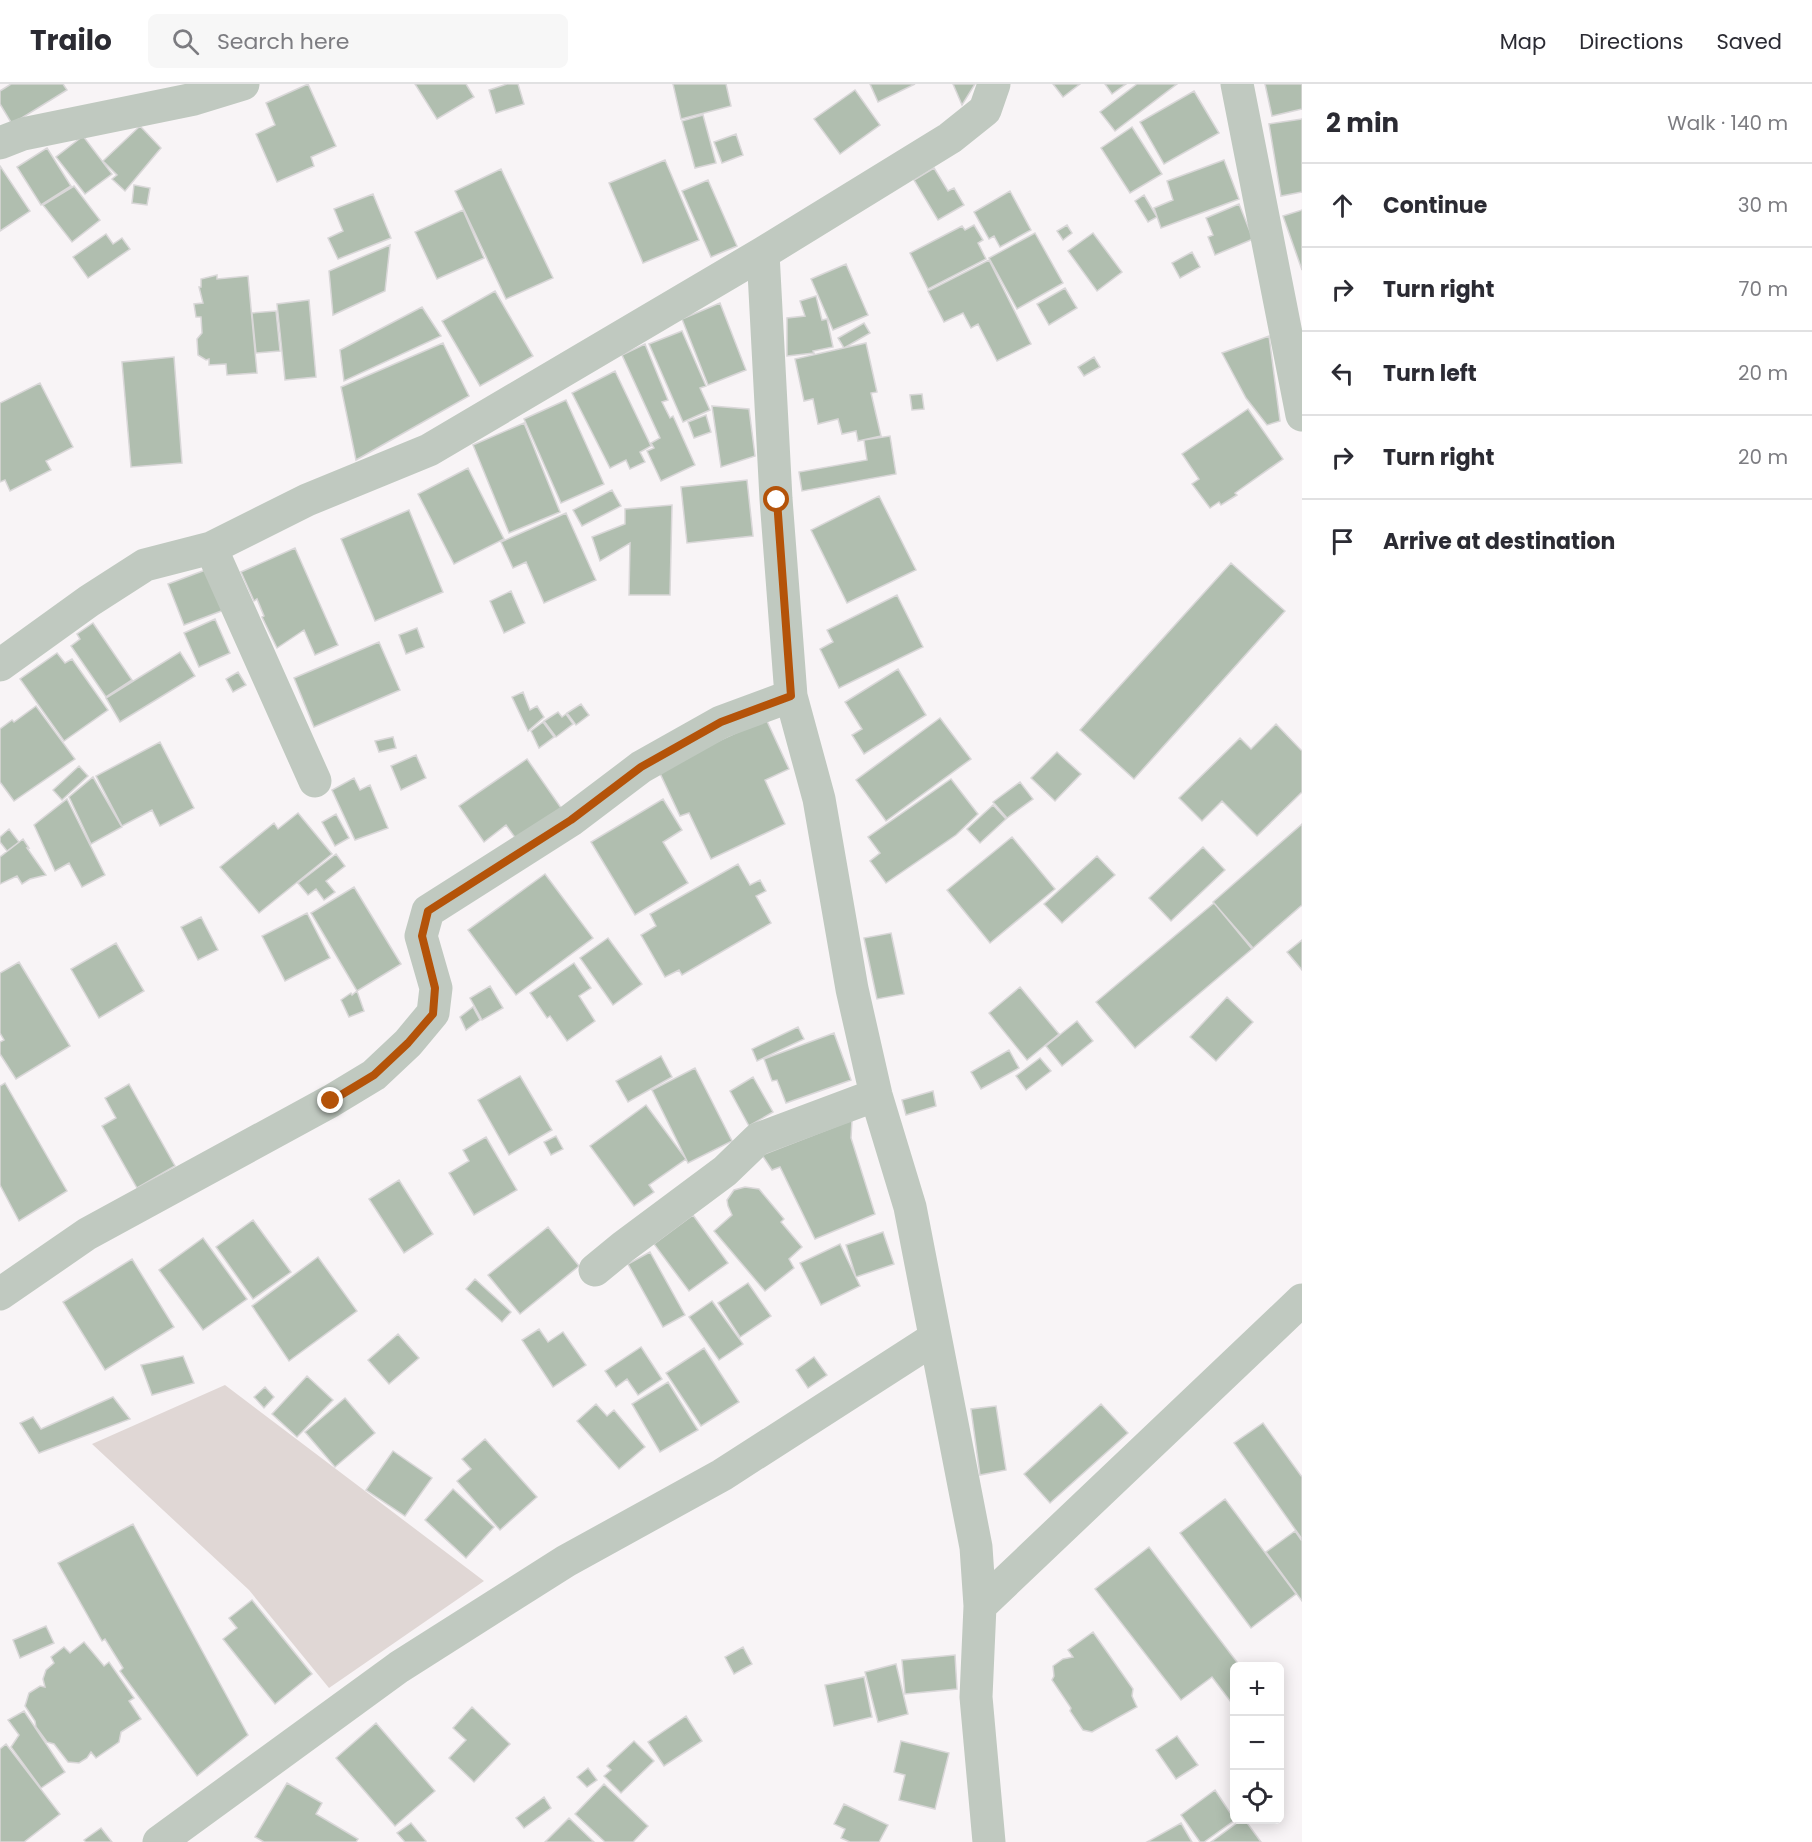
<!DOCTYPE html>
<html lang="en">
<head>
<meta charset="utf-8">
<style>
	body { margin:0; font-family:Poppins,sans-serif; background:#f7f7f7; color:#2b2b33 }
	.controls { position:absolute; right:18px; bottom:18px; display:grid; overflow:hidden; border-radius:9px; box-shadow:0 3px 15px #0003 }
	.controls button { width:54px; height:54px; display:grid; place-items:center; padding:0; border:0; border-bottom:2px solid #e1e1e2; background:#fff; color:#2b2b33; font:30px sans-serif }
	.stop { position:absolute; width:18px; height:18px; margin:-14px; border:4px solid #b45309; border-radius:50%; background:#fff }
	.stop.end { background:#b45309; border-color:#fff; box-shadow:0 2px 6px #0008 }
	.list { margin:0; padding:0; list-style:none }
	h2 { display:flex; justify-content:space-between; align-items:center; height:78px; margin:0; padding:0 24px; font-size:26px }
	h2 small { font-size:20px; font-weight:400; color:#7c7c81 }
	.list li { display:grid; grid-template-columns:39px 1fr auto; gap:18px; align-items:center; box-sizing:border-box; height:84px; padding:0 24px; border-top:2px solid #e1e1e2 }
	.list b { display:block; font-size:22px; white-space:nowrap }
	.list em { font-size:20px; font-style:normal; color:#7c7c81 }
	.icon { flex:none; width:33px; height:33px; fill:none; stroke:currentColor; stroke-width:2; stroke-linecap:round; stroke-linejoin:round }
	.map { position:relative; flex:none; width:1302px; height:1758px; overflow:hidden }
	header { display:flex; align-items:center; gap:36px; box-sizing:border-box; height:84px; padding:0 30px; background:#fff; border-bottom:2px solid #e1e1e2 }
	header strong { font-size:28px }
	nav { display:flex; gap:33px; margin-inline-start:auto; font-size:21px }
	.search { width:420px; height:54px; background:#f7f7f7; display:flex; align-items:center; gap:15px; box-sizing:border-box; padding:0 21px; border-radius:9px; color:#7c7c81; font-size:22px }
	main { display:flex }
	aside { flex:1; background:#fff }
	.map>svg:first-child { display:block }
	.green { fill:#e0d7d5 }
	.building { fill:#b0beaf; stroke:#d9d7d8; stroke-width:1.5 }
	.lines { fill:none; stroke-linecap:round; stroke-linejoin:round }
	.minor { stroke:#c0c9c0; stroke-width:33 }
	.tertiary { stroke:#c0c9c0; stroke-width:33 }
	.route { stroke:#b45309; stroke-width:8 }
</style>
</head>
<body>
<header>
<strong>Trailo</strong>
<div class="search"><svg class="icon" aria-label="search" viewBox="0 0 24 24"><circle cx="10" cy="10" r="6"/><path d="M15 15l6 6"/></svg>Search here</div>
<nav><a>Map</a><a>Directions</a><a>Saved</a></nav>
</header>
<main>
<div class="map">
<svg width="1302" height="1758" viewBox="0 0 1302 1758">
	<rect width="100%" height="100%" fill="#f8f4f6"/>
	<path class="green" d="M225,1301l259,196 -155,107 -80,-98 -157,-146z"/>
	<path class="building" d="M11,0h52l4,6 -55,34 -12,-20v-13z
		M308,0l28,62 -25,11 3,9 -37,16 -21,-48 19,-9 -9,-22z
		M415,0h51l8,13 -37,22z
		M507,0h11l6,20 -28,9 -7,-23z
		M673,0h53l5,22 -50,13z
		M870,0h45l-37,18z
		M953,0h22l-13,21z
		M1053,0h27l-17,13z
		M1105,0h21l-14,10z
		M1137,0h40l-62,47 -15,-19z
		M1265,0h37v25l-30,7z
		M855,6l25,35 -40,29 -26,-35z
		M1194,7l25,42 -55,31 -24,-42z
		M703,31l13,48 -21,5 -13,-47z
		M1302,35v73l-21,4 -12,-72z
		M140,42l21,22 -36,43 -13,-12 5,-4 -14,-14z
		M1132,43l30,47 -32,19 -29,-45z
		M736,50l7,21 -21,8 -8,-21z
		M83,52l29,38 -27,20 -29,-37z
		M47,64l24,38 -30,19 -24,-38z
		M665,76l34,80 -56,23 -34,-80z
		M1224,76l15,39 -78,29 -7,-20 19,-8 -6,-19z
		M0,82l30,45 -30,20z
		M934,84l14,23 6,-3 10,17 -26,15 -24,-40z
		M501,85l52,109 -47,21 -51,-108z
		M708,96l29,66 -26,11 -29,-66z
		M134,101l16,3 -3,17 -15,-2z
		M74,102l26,34 -28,22 -29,-37z
		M1010,107l21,39 -31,17 -6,-11 -5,3 -15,-27z
		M373,110l18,44 -53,21 -10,-21 15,-7 -9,-22z
		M1144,111l13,22 -9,5 -13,-21z
		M1239,120l14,35 -38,16 -7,-18 5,-2 -7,-17z
		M463,126l21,48 -47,21 -22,-47z
		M1302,126v60l-19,-54z
		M974,141l9,15 -5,3 8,16 -58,30 -18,-36 52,-27 3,4z
		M1067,141l5,8 -9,7 -6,-9z
		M1035,149l28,50 -46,26 -28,-51z
		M1093,149l29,39 -25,19 -29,-40z
		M106,150l7,10 9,-6 8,11 -42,29 -15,-21z
		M390,161l-5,46 -52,24 -4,-44z
		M1192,168l8,15 -20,11 -8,-15z
		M989,176l42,84 -34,17 -19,-37 -7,4 -8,-15 -19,9 -16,-31z
		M846,180l22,51 -35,15 -22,-51z
		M217,191v4l31,-3 9,97 -30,2 -1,-11 -17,1v-6l-3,1 -8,-5 -1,-16 5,-6 -1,-16h-5l-2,-13 9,-1 -4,-16h2v-8z
		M1065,204l12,20 -28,17 -12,-21z
		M495,207l38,65 -53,30 -38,-65z
		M816,212l6,24 5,-1 6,28 -20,4 1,2 -27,3v-38l18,-2 -5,-15z
		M309,216l7,77 -31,3 -8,-76z
		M720,219l26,67 -38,15 -26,-66z
		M422,223l19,29 -97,45 -4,-31z
		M276,227l4,40 -24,2 -4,-40z
		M864,239l6,10 -26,15 -6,-10z
		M682,247l24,55 -6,2 10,22 -27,12 -34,-78z
		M1269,252l11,85 -13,4 -21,-27 -24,-45z
		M443,259l26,53 -113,64 -15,-73z
		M866,259l11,49 -6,1 10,43 -23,5 -2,-10 -14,3 -4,-15 -20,5 -5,-25 -9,2 -9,-42z
		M645,260l23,56 -6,2 8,16 3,-2 22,49 -34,16 -14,-30 7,-3 -3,-5 9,-5 -38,-83z
		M174,273l8,106 -51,4 -9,-105z
		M1094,273l6,10 -16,9 -6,-9z
		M615,287l36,75 -11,6 5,10 -15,7 -4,-9 -16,8 -38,-75z
		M40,299l33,64 -27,14 5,9 -41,21 -5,-11 -5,2v-79z
		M922,310l2,15 -12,1 -2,-15z
		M566,316l38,84 -43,19 -37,-84z
		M712,322l37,3 6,47 -34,11z
		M1248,325l35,50 -48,34 2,2 -16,10 -2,-3 -9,6 -18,-24 7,-5 -17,-25z
		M706,331l5,17 -17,6 -6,-16z
		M524,339l36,89 -51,21 -36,-88z
		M890,352l6,38 -94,17 -3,-19 68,-12 -3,-20z
		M468,384l36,71 -50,25 -36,-70z
		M747,396l6,56 -66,7 -6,-56z
		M612,406l9,16 -39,20 -9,-16z
		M879,412l37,74 -69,33 -36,-73z
		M672,421l-2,90h-41l1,-52 -30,18 -8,-24 33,-13v-15z
		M409,426l34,82 -68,29 -34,-82z
		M566,429l30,67 -52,23 -18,-41 -13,6 -12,-26z
		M295,464l43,97 -23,10 -11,-25 -27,18 -15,-31 2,-1 -7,-17 -3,2 -13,-29z
		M1231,479l54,48 -151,168 -54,-49z
		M208,485l16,41 -40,15 -16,-41z
		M511,507l14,32 -21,10 -14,-32z
		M897,511l26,52 -84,41 -19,-39 13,-7 -6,-12z
		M215,535l15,34 -31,14 -15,-34z
		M93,539l39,57 -26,17 -35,-51 9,-7 -3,-5z
		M417,544l7,19 -18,7 -7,-19z
		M379,558l21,48 -86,37 -20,-49z
		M180,568l15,24 -75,46 -14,-24z
		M57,569l8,10 7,-4 36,51 -44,31 -44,-62z
		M898,585l28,46 -62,39 -12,-19 10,-6 -17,-27z
		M238,588l8,13 -13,7 -7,-13z
		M523,608l7,18 7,-4 7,11 -16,14 -16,-34z
		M581,620l8,11 -13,10 -9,-12z
		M36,622l39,53 -61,42 -14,-19v-53l12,-9 2,2z
		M558,628l4,5 4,-3 7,10 -17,13 -12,-16z
		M940,634l31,41 -85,62 -30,-41z
		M766,635l23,50 -24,11 20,44 -74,35 -22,-46 -9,3 -22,-47z
		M543,638l11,15 -15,11 -8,-17z
		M1276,640l26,27v41l-45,44 -35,-35 -20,20 -23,-23 61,-60 11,11z
		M393,653l3,11 -17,4 -4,-11z
		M160,658l34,66 -34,18 -8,-16 -30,16 -26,-50z
		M1057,668l24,22 -26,27 -24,-23z
		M416,671l10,23 -25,12 -10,-24z
		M527,675l37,53 -45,31 -13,-18 -22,17 -25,-36z
		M79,682l9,10 -26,24 -9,-10z
		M93,693l29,50 -31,17 -22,-47z
		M354,694l6,12 10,-5 18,43 -33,12 -23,-50z
		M951,695l27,35 -22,21 -70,48 -16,-22 10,-8 -12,-16z
		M1020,698l13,17 -26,19 -14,-16z
		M67,715l38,76 -23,12 -13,-24 -14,8 -21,-46z
		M663,715l19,31 -19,12 25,41 -53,32 -44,-73z
		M993,721l13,14 -26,24 -13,-14z
		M298,729l34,41 -73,59 -39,-46 54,-44 4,6z
		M336,730l13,24 -14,8 -13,-24z
		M1302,740v81l-49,43 -40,-46z
		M9,745l10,13 -12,9 -7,-9v-5z
		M1012,753l43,52 -65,54 -43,-53z
		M23,755l6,9h-2l19,27 -16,4 -8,5 -5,-8 -17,8v-27z
		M1203,763l22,23 -54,51 -22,-23z
		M336,770l9,12 -19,15 9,11 -11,8 -8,-11 -8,6 -10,-12z
		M1097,772l18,19 -53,48 -18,-19z
		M738,780l12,21 10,-5 6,11 -10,5 15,27 -89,52 -3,-5 -14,7 -24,-42 15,-9 -6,-12z
		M545,790l48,64 -77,57 -48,-65z
		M354,803l47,77 -44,27 -46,-78z
		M1214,819l38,46 -117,99 -39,-46z
		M307,829l23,45 -45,23 -23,-45z
		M201,833l17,33 -20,10 -17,-33z
		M891,849l13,61 -27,5 -13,-61z
		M608,854l34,46 -29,21 -33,-47z
		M1302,856v30l-15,-18z
		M116,859l28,48 -45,27 -28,-49z
		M19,878l51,84 -54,33 -16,-25v-12l4,-2 -4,-7v-60z
		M574,879l17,25 -12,8 16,25 -28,20 -17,-25 -3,2 -17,-25z
		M490,902l13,22 -21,12 -12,-22z
		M1020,903l39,47 -32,26 -38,-47z
		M357,907l7,20 -15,6 -8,-17 10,-7 1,2z
		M1227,913l26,25 -37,39 -26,-24z
		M473,923l7,13 -14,10 -6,-13z
		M1077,937l16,20 -31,25 -16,-20z
		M798,943l6,12 -47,22 -5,-12z
		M834,949l17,47 -65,23 -9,-23 -5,1 -8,-22z
		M1009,966l10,18 -38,21 -10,-17z
		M661,972l11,21 -44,25 -12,-21z
		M1040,974l11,13 -25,19 -10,-14z
		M695,984l37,73 -44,22 -36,-73z
		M520,992l32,54 -43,25 -31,-55z
		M753,993l20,35 -24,14 -19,-35z
		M5,999l62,108 -48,30 -19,-36v-99z
		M129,1000l46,82 -38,22 -35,-62 14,-8 -11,-20z
		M933,1007l3,15 -30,9 -4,-15z
		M646,1021l40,54 -37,26 5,7 -20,14 -44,-60z
		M852,1036l-1,18 24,76 -60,25 -35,-72 -8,3 -10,-15z
		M556,1052l7,13 -12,6 -7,-13z
		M486,1053l31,53 -43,25 -25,-42 20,-12 -6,-11z
		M399,1096l34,54 -29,19 -35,-54z
		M745,1103l14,2 25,30 -3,3 21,25 -13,12 5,9 -29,23 -51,-60 18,-16 -4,-9 -1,-6 7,-10z
		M693,1131l35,48 -39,28 -35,-47z
		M253,1136l38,52 -38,27 -37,-52z
		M548,1143l31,39 -59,48 -32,-39z
		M883,1148l11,32 -38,13 -10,-32z
		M203,1154l44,61 -44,31 -44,-60z
		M840,1160l20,42 -39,19 -21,-42z
		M650,1168l35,63 -22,12 -35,-63z
		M318,1173l39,54 -68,50 -37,-55z
		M132,1175l42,68 -69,43 -42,-68z
		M475,1195l36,33 -9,10 -36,-33z
		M748,1199l23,33 -31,21 -22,-34z
		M712,1217l31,43 -24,16 -30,-43z
		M539,1245l9,13 15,-10 23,33 -33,22 -31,-47z
		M398,1250l21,24 -30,26 -21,-24z
		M641,1263l21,32 -24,16 -11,-16 -11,8 -11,-16z
		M704,1264l35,54 -38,24 -35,-53z
		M183,1272l11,27 -42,12 -11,-30z
		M814,1273l13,18 -19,13 -12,-18z
		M307,1292l26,24 -36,37 -25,-23z
		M668,1298l30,48 -38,22 -28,-48z
		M265,1303l9,10 -10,11 -10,-11z
		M113,1313l17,22 -91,34 -19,-30 13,-6 8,12z
		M345,1314l30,35 -40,34 -30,-35z
		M596,1320l11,12 7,-6 31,37 -26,22 -42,-48z
		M1101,1320l27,29 -78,70 -26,-29z
		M996,1322l10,64 -26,5 -9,-66z
		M1263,1339l39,54v62l-68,-96z
		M485,1355l52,58 -37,33 -43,-49 14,-12 -9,-10z
		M393,1367l39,27 -27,38 -39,-26z
		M453,1405l41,38 -28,31 -41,-38z
		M1225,1415l71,95 -45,34 -71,-95z
		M133,1440l115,211 -51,41 -77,-105 3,-3 -18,-29 -3,2 -44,-78z
		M1295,1447l7,10v60l-36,-49z
		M1149,1463l91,119h-6v40l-22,-29 -31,23 -86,-111z
		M252,1516l60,74 -37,30 -52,-65 14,-11 -8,-10z
		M46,1542l8,17 -34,15 -7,-18z
		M1093,1548l40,57 -1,7 5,11 -45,25 -9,-2 -13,-19 1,-3 -19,-28 2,-4 -1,-10 10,-7 10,-2 -5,-7z
		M84,1558l20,24 5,-4 25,36 -5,3 12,18 -20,13 -2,10 -23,16 -5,-6 -4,6 -8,5 -11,-1 -14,-18 -7,-2 -11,-15 -1,-6 -10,-15 4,-13 11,-7 5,1 -2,-8 3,-9 8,-7 -3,-6 13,-10 6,6z
		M743,1563l9,17 -18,10 -9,-17z
		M955,1571l2,34 -52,5 -3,-34z
		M896,1580l12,50 -30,8 -13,-50z
		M864,1593l8,40 -38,9 -9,-41z
		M472,1623l38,37 -36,38 -25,-24 17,-18 -13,-12z
		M24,1627l41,61 -24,16 -30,-41 8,-12 -11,-15z
		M686,1632l16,25 -38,25 -16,-24z
		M376,1639l59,68 -40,35 -59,-68z
		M1177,1652l21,29 -22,14 -20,-29z
		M634,1657l20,20 -33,32 -17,-17 7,-6 -4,-4z
		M901,1657l48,12 -14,56 -36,-9 6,-25 -11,-3z
		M6,1660l54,70 -36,28h-24v-93z
		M588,1684l9,12 -10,7 -10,-10z
		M287,1699l35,20 -6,11 42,25 -2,3h-92l-9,-5z
		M604,1700l44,42 -15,16h-28l-30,-28z
		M1215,1706l20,30 -31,22h-4l-19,-27z
		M544,1713l7,11 -27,20 -8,-10z
		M844,1720l44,21 -9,17h-29l-9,-4 4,-9 -11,-5z
		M569,1734l25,24h-49z
		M1241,1736h4l16,22h-50z
		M411,1739l15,18 -2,1h-19l-8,-9z
		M1181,1739l11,19h-45z
		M101,1744l11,14h-26l-2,-2z"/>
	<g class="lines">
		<path class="minor" d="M0,59l23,-9 171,-35 49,-15
			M763,169l13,246 15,197 28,103 33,190 24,106 34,112 66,340 4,59 -4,91 13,145
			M211,464l104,233
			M0,581l89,-64 56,-36 66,-17 96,-48 122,-50 334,-197 187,-115 35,-28 9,-26
			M595,1186l28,-23 102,-76 33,-32 118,-44
			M0,1210l87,-60 244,-133 43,-26 34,-32 25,-30 3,-25 -15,-52 7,-25 143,-91 70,-53 80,-45 70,-26
			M980,1522l322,-306
			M159,1758l240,-175 167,-106 156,-86 213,-137"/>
		<path class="tertiary" d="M1237,0l65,331"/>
	</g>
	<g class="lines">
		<path class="route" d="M331,1017l43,-26 34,-32 25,-29 2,-26 -13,-52 6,-25 143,-91 70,-53 80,-45 70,-26 -14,-196"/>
	</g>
</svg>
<div class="controls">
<button>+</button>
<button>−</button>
<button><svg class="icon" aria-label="locate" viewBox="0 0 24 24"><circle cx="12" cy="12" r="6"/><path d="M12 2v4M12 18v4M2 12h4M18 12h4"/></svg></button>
</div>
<div class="stop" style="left:777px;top:416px"></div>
<div class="stop end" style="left:331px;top:1017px"></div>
</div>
<aside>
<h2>2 min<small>Walk · 140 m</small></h2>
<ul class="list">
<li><svg class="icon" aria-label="ahead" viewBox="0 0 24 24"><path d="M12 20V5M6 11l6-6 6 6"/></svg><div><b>Continue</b></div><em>30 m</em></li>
<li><svg class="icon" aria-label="right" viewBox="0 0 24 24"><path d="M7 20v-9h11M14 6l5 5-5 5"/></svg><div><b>Turn right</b></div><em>70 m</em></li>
<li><svg class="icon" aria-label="left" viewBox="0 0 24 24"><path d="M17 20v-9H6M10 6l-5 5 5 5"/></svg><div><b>Turn left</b></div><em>20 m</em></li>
<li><svg class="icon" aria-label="right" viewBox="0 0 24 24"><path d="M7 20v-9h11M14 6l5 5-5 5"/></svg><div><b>Turn right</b></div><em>20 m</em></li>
<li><svg class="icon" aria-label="arrive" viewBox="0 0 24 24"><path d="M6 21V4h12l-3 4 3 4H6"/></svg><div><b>Arrive at destination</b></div></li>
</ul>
</aside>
</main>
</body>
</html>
